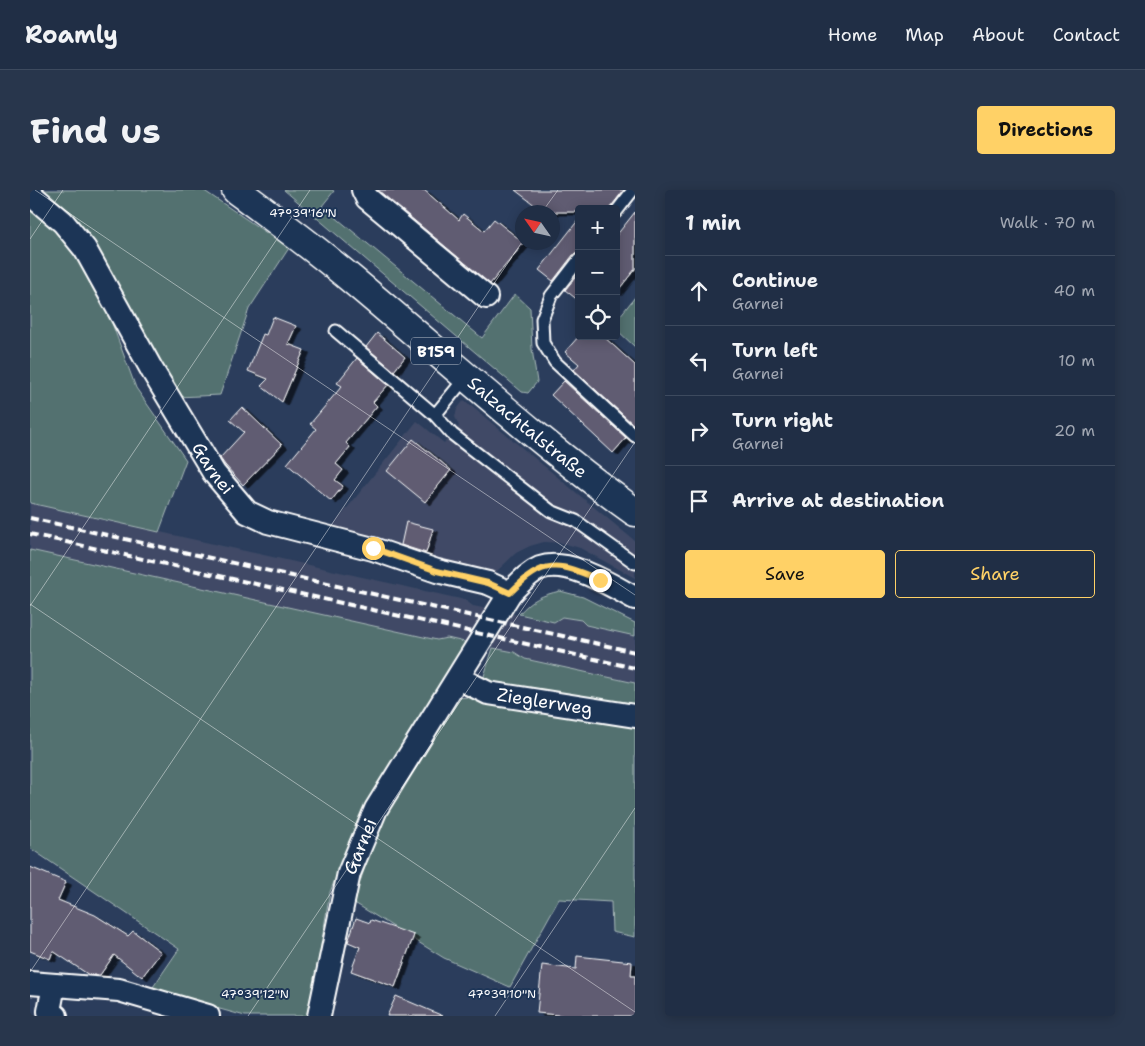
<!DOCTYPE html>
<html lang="en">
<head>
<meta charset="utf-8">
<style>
	body { margin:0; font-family:"Shantell Sans",sans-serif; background:#28364c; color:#f1f3f6 }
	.controls { position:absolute; right:15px; top:15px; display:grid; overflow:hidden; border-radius:5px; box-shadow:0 2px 12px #0003 }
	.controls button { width:45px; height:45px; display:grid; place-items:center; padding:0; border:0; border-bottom:1px solid #3d4a5e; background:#202e45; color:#f1f3f6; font:25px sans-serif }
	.compass { position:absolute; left:485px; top:15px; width:45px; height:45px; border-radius:50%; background:#202e45; box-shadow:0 2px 12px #0003; rotate:304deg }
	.stop { position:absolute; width:15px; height:15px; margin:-11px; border:4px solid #ffd166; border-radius:50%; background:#fff }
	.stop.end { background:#ffd166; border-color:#fff; box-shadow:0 1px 5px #0008 }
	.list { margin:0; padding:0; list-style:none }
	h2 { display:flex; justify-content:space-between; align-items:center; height:65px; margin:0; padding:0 20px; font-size:21px }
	h2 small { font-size:16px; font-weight:400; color:#a2a8b3 }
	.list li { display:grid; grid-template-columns:32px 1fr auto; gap:15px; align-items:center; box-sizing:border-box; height:70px; padding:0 20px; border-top:1px solid #3d4a5e }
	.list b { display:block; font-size:19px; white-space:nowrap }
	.list p { margin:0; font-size:16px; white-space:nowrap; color:#a2a8b3 }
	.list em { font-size:16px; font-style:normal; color:#a2a8b3 }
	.actions { display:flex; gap:10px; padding:15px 20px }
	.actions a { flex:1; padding:11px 0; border:1px solid #ffd166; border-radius:5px; text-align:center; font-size:18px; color:#ffd166 }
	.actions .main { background:#ffd166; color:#111 }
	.icon { flex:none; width:28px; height:28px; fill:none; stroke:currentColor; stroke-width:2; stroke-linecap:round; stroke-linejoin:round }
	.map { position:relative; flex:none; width:605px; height:826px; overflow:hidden; border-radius:5px }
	header { display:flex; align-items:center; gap:30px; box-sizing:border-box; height:70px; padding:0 25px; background:#202e45; border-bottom:1px solid #3d4a5e }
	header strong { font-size:24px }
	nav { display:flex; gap:28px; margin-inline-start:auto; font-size:18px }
	.intro { display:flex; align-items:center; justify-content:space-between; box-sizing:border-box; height:120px; padding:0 30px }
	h1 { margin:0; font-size:35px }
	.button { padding:12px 22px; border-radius:5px; background:#ffd166; color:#111; font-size:18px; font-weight:700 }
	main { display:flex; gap:30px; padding:0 30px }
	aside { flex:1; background:#202e45; border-radius:5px; box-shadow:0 2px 12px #0003 }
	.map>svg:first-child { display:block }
	.built { fill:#3f4a66 }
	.green { fill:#527170; stroke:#a8b8b8 }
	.building { fill:#615c72; stroke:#fff; filter:url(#shadow) }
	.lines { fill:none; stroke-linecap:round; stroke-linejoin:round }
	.lane-casing { stroke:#fff; stroke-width:15 }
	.street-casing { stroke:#fff; stroke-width:26 }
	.primary-casing { stroke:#fff; stroke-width:31 }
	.lane { stroke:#1d3557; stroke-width:11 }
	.street { stroke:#1d3557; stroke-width:22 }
	.primary { stroke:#1d3557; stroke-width:28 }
	.rail { stroke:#fff; stroke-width:4; stroke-dasharray:8 4; stroke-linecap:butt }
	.route { stroke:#ffd166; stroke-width:6 }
	.ticks { fill:none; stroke:#fff; stroke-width:1; stroke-opacity:0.45 }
	.labels { text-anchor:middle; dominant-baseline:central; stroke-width:4; stroke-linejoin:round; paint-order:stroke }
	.shield { fill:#1d3557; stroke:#bbc2cd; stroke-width:1 }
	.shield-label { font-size:16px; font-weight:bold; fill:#fff }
	.street-label { font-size:18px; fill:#fff; stroke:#1d3557 }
	.ticks-label { font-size:12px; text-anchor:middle; fill:#fff; stroke:#1d3557; stroke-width:4; stroke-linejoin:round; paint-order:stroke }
</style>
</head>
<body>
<header>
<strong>Roamly</strong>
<nav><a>Home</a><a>Map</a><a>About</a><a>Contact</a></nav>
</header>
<div class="intro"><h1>Find us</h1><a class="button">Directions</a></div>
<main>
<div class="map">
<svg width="605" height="826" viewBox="0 0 605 826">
	<defs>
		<filter id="shadow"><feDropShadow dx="5.5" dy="3" stdDeviation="0" flood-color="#0009"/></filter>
	</defs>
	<rect width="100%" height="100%" fill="#2b3d5c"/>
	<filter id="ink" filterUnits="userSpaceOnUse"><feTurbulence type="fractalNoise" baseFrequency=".02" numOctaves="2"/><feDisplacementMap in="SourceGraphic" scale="10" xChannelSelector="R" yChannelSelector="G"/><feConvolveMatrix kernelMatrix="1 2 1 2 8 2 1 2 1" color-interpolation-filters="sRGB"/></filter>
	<g filter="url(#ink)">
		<path class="built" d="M434,210l171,141v37l-55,-30 -18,-5 -18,-1 -14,4 -14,7 -21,20 -10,1 -157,-42 89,-111 27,22 15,-17 -4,-9 2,-8z
			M0,313l435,97 8,6 81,16 8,-5 19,3 5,5 49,11v47l-110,-24 -11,-7 -21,-4 -46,-10 -10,2 -407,-90z"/>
		<path class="green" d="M8,0h165l86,58 -40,61 -29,86 -43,2z
			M254,0h48l2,1 -12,15 160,132 33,-44 15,14 2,41 5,33 -9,11 -6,-1z
			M0,16l40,36 33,57 33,89 50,72 -27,72 -129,-29z
			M605,107v50l-19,-18v-8z
			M0,360l407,90 10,-2 22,5 -107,168 -32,81 -21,124h-64l-94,-26 28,-41 -149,-101z
			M530,401l23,6 52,26v13l-49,-11 -5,-5 -19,-3 -8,5 -35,-8c12,-14 23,-19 41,-23z
			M463,458l21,4 11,7 110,24v26l-148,-24 -3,-9z
			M437,507l168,25v215l-23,-5 -1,-30 -52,-3 -49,88 -66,-29 -91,-56 31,-90 68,-106 7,-8z"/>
		<path class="building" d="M348,0h46l35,30 4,-6 21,17 10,-12 30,24 -34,41z
			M485,0h109l-15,19h-30v3h-35z
			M605,22v57l-19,24v-57z
			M549,29v34l-6,2 -20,26 -14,-11z
			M549,83v28l-14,-11z
			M243,127l23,9 -8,18 16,6 -22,52 -21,-16 7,-7 -20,-8 15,-37 3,1z
			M347,143l28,24 -11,14 -28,-24z
			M549,146h24l32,29v61l-61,-56 5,-6 -14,-12z
			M327,168l31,27 -15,17 4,4 -31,37 4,4 -14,17 7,6 -8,10 8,6 -12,15 -44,-37 29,-35 -6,-5 32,-38 -5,-3z
			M534,191l62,57 -13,15 -62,-58z
			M212,217l40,38 -39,40 -18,-20 -5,-7 24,-26 -14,-12z
			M383,249l38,31 -26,32 -38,-31z
			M376,332l27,7 -7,24 -25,-8z
			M0,677l36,15 -8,18 37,15 33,21 5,-5 28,21 -19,25 -28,-22 -14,20h-11l-36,-24 -3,8 -20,-8z
			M326,728l14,5 1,-3 43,15 -19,52 -44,-16 9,-24 -12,-5z
			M547,766l55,6 -1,14h4v40h-67l-31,-3 5,-48 34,4z
			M366,806l47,20h-56z"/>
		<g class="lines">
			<defs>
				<path id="lane" d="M586,22l17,-22
					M549,70l-28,36 -9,23 1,24 12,19 80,74
					M306,141l99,84 31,-38
					M405,225l17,19 99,77 25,10 59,42"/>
				<g id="street">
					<path d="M333,0l4,8 119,99"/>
					<path id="s1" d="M0,4l33,28 22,27 67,121 62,103 33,39 21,10 105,27 64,22 51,12 22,10"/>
					<path id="s2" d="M428,488l30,15 147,23"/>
					<path d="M0,793l89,7 89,26"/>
					<path d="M24,795l-5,26 7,5"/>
					<path id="s3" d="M289,826l30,-143 27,-64 134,-216c9,-9 18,-20 30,-25 29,-10 70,17 95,30"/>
				</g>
				<g id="primary">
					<path id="s4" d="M206,0c39,29 77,57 114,88 95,79 185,162 285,234"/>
				</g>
			</defs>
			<use href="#lane" class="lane-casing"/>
			<use href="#street" class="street-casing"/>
			<use href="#primary" class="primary-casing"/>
			<use href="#lane" class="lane"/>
			<use href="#street" class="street"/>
			<use href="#primary" class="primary"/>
			<path class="rail" d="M0,328l605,134
				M0,344l605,134"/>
		</g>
	</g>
	<g class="lines" filter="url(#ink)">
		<path class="route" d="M343,358l64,23 51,12 22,10c34,-35 48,-31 90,-13"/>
	</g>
	<path class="ticks" d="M5,0l600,405M512,22l16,-22M0,49l33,-49M0,414l605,408M0,416l280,-416M0,782l492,-730M218,826l387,-574M465,826l140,-208"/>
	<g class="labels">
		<rect class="shield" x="381" y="147.5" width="50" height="27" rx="4"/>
		<g class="shield-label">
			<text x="406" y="161">B159</text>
		</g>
		<g class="street-label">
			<text stroke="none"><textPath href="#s4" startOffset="376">Salzachtalstraße</textPath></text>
			<text stroke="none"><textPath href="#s1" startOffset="332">Garnei</textPath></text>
			<text stroke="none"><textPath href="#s2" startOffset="91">Zieglerweg</textPath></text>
			<text stroke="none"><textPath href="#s3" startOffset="175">Garnei</textPath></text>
		</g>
	</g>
	<g class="ticks-label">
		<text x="273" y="27">47°39'16"N</text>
		<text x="225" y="808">47°39'12"N</text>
		<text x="472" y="808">47°39'10"N</text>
	</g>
</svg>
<div class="controls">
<button>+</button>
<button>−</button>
<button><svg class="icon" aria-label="locate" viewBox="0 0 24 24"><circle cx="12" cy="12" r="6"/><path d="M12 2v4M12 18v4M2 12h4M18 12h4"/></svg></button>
</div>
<svg class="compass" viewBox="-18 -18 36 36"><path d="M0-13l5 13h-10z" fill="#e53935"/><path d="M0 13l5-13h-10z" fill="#a2a8b3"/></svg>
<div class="stop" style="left:343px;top:358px"></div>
<div class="stop end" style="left:570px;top:390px"></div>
</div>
<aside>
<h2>1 min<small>Walk · 70 m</small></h2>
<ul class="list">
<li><svg class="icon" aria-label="ahead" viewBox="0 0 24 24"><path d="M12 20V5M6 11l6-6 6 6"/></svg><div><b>Continue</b><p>Garnei</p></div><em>40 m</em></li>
<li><svg class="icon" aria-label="left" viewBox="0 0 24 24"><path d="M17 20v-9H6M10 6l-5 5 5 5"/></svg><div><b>Turn left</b><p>Garnei</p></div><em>10 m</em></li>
<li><svg class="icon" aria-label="right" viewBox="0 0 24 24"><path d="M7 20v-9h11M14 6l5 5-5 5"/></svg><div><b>Turn right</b><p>Garnei</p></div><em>20 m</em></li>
<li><svg class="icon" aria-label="arrive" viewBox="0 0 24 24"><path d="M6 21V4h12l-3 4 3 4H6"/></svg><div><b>Arrive at destination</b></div></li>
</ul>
<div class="actions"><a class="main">Save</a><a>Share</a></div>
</aside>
</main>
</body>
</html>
